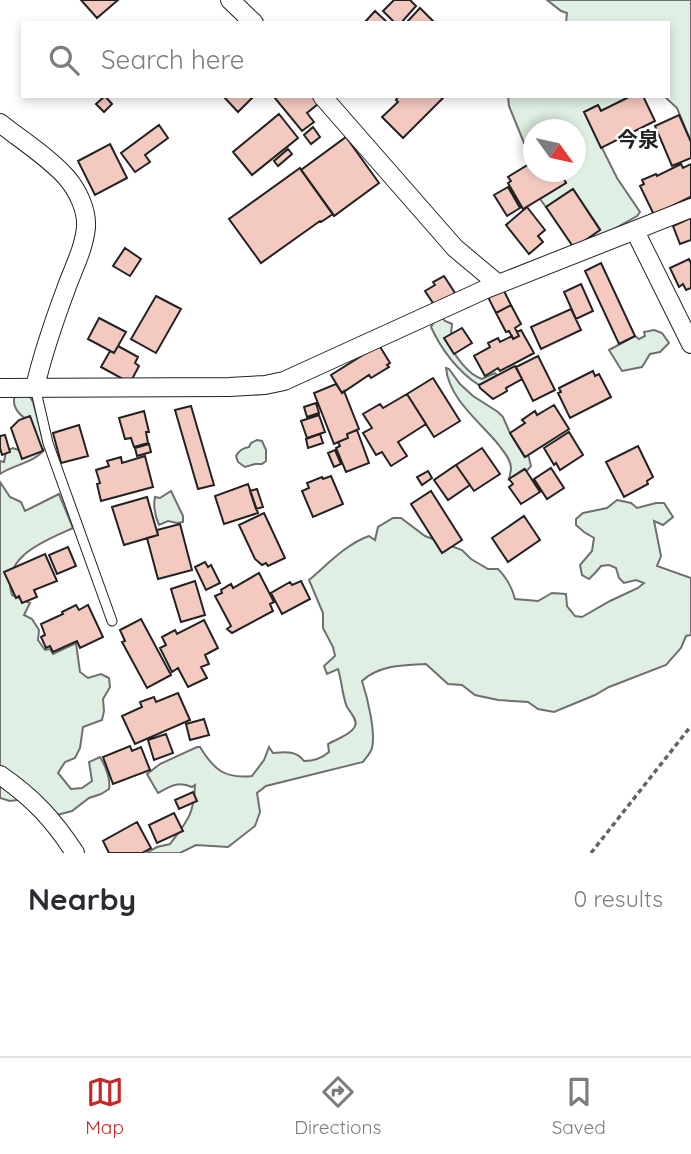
<!DOCTYPE html>
<html lang="en">
<head>
<meta charset="utf-8">
<style>
	body { margin:0; font-family:Quicksand,"Noto Sans JP",sans-serif; background:#f2f2f3; color:#2b2b33 }
	.compass { position:absolute; left:523px; top:119px; width:63px; height:63px; border-radius:50%; background:#fff; box-shadow:0 4px 10px #0003; rotate:123deg }
	.list { margin:0; padding:0; list-style:none }
	h2 { display:flex; justify-content:space-between; align-items:center; height:91px; margin:0; padding:0 28px; font-size:30px }
	h2 small { font-size:23px; font-weight:400; color:#7c7c81 }
	.icon { flex:none; width:38px; height:38px; fill:none; stroke:currentColor; stroke-width:2; stroke-linecap:round; stroke-linejoin:round }
	.map { position:relative; flex:none; width:691px; height:853px; overflow:hidden }
	.search { position:absolute; background:#fff; box-shadow:0 4px 10px #0003; left:21px; right:21px; top:21px; height:77px; display:flex; align-items:center; gap:18px; box-sizing:border-box; padding:0 24px; border-radius:0px; color:#7c7c81; font-size:26px }
	.sheet { height:203px; background:#fff }
	nav { display:flex; justify-content:space-around; align-items:center; box-sizing:border-box; height:98px; border-top:2px solid #e1e1e2; background:#fff; font-size:19px; color:#7c7c81 }
	nav a { display:grid; justify-items:center; gap:4px }
	nav .on { color:#c62828 }
	.map>svg:first-child { display:block }
	.green { fill:#e0efe3; stroke:#6f6f6f; stroke-width:2 }
	.building { fill:#f3c9c0; stroke:#222; stroke-width:2 }
	.lines { fill:none; stroke-linecap:round; stroke-linejoin:round }
	.lane-casing { stroke:#222; stroke-width:11 }
	.street-casing { stroke:#222; stroke-width:20 }
	.path { stroke:#646464; stroke-width:3.5; stroke-dasharray:5 3.5; stroke-linecap:butt }
	.lane { stroke:#fff; stroke-width:9 }
	.street { stroke:#fff; stroke-width:18 }
	.labels { text-anchor:middle; dominant-baseline:central; stroke-width:5; stroke-linejoin:round; paint-order:stroke }
	.quarter-label { font-size:21px; font-weight:bold; fill:#222; stroke:#fff }
</style>
</head>
<body>
<div class="map">
<svg width="691" height="853" viewBox="0 0 691 853">
	<rect width="100%" height="100%" fill="#fff"/>
	<path class="green" d="M547,0h144v142l-14,-34 -13,-12h4v-73h-102l1,-10 -6,-2z
		M508,96h123l-30,15 -3,-6 -14,7 33,66 23,34 -3,4 -37,21h-6l-1,-2 7,-6 -27,-40 -27,18 -6,-8 26,-16 -6,-11h16v-42h-42l-1,24 -9,-11 -15,-37z
		M441,316l4,5 7,3 -1,10 -6,5c9,14 21,35 37,40l13,-6 2,2 -18,10c-21,-13 -38,-36 -48,-58l3,-6z
		M654,330l8,3 7,10 -9,9 -10,2 -8,13 -20,4 -13,-21 26,-14 4,3 6,-3 -1,-4z
		M446,368l3,1 11,15 13,12 25,16 5,5 7,16 14,23 4,-2 3,12 -5,6 -2,-3 -15,10c1,-4 2,-8 2,-11 0,-9 -8,-17 -13,-24 -18,-22 -49,-45 -52,-76z
		M29,395l4,7 12,46c-9,15 -31,16 -45,26v-13l4,1 2,-11 7,-3 8,3 7,-31c-9,-5 -17,-14 -13,-24z
		M257,440l5,1 4,9v11l-4,3h-7l-10,3 -7,-5 -2,-6c3,-6 7,-8 13,-9l2,-4z
		M0,482l10,15 11,5 4,9 34,-17 14,34c-26,12 -73,28 -61,67l18,8 -6,12 8,4 7,11 -1,10 7,10 5,-1 3,5 23,-11 4,29 8,6 13,-4 8,4 1,9 -7,12 1,12 -2,9 -19,7 -3,21 -5,10 -10,4 -7,11 13,16 11,-1 10,-7 -3,-19 11,-5c5,8 11,22 9,32l-8,5 -12,4 -17,13 -15,4 -32,-16 -15,2 -10,-3z
		M171,491l12,25v6l-6,1 -9,-2 -9,4c-4,-9 -6,-18 -4,-28l5,1z
		M617,500l14,3 6,5 19,-5h8l9,14 -10,8 -9,-4 7,35 -4,10 34,12v57l-5,1 -5,12 -15,17 -57,22 -14,8 -41,17 -16,-3 -10,-7 -30,-2 -23,-5 -13,-10 -14,-1 -22,-20c-22,1 -47,1 -64,17 5,15 14,51 10,67 -1,5 -6,9 -9,14l-97,24 -9,7 3,19 -5,14 -27,21 -32,-2 -16,8h-34l11,-6 13,-3c17,-23 24,-29 25,-59l-3,2c-14,-6 -21,-1 -34,6l-11,-19 13,-10 37,-17h3c14,23 25,32 52,29l12,-16 5,-13 4,6c12,-1 23,-3 31,8 10,0 17,-2 25,-9l-1,-8c7,-4 24,-10 27,-18 3,-6 -5,-14 -8,-19 -5,-12 -5,-26 -9,-38l-11,5 -3,-8 11,-10 -2,-9 -10,-19v-15l-14,-33c18,-15 37,-36 60,-44l6,4 3,-13 15,-9h8l24,18 37,14 9,9 17,10h10c9,9 14,18 17,30l23,2 14,-8 14,1 1,12 8,10 7,1 28,-16 28,-13 6,-5 -8,-3 -12,3 -5,-5 -3,-10 -7,-3 -8,1 -5,6 -7,7 -7,-4 -2,-10 12,-14 2,-13 -10,-6 -8,-7v-6l7,-6 24,-5z"/>
	<path class="building" d="M81,0h37l-21,18z
		M394,0h16l6,6 -15,17h-6l-12,-12z
		M420,8l15,15h-29z
		M375,11l13,12h-24z
		M105,96l7,8 -8,8 -8,-8z
		M223,96h31l-16,16z
		M312,96l6,8 -11,9 7,9 -12,9 -28,-34z
		M399,96h46l-42,42 -21,-21 16,-15 -2,-2z
		M631,96h12l12,25 -54,27 -17,-36 14,-7 3,6z
		M279,114l19,24 -46,37 -19,-23z
		M679,115l12,27v16l-19,8 -17,-40z
		M159,125l9,13 -23,17 5,7 -15,10 -14,-19z
		M313,127l7,10 -9,7 -7,-9z
		M346,137l33,46 -45,33 -33,-46z
		M110,144l17,34 -32,17 -17,-34z
		M288,149l4,5 -14,12 -4,-5z
		M534,161v11h26l6,11 -43,26 -15,-26 3,-2 -3,-4z
		M681,164l2,4 8,-4v35l-1,-2 -36,18 -14,-29 4,-2 -2,-4 14,-6 1,2z
		M300,168l33,46 -12,8 -1,-1 -59,42 -32,-44z
		M508,187l12,21 -13,8 -13,-21z
		M573,189l27,41 -26,18 -28,-41z
		M527,207l18,23 -7,6 5,6 -14,12 -23,-29z
		M691,218v22l-11,4 -7,-18z
		M125,248l16,11 -11,17 -17,-10z
		M689,259l2,4v25l-5,2 -3,-6 -4,3 -9,-19z
		M601,263l34,73 -16,8 -34,-73z
		M444,276l11,17 -20,13 -10,-15 10,-6 -2,-3z
		M581,284l12,27 -17,8 -12,-27z
		M503,289l8,16 -15,8 -8,-16z
		M156,296l25,13 -25,44 -25,-14z
		M511,305l10,19 -6,4 4,8 -6,3 -4,-8 -3,1 -10,-19z
		M571,309l10,21 -40,19 -10,-22z
		M99,318l27,14 -12,21 -26,-14z
		M462,328l10,15 -18,11 -10,-16z
		M521,330l13,23 -34,18 -2,-3 -13,8 -11,-20 16,-9 -2,-4 10,-5 2,4 12,-6 1,3 6,-3 -2,-4z
		M379,345l11,18 -3,2 2,2 -18,11 -2,-3 -27,18 -11,-18z
		M118,346l20,11 -3,6 4,3 -9,17 -29,-16 9,-16 4,2z
		M538,356l17,34 -22,11 -17,-34z
		M515,366l7,13 -16,9 1,3 -14,8 -13,-11 -1,-3z
		M593,371l2,5 4,-2 12,23 -41,21 -12,-25 3,-1 -2,-4z
		M433,378l27,43 -26,16 -27,-43z
		M336,384l6,9 2,-2 15,38 -12,5 1,4 -14,6 -20,-51z
		M407,394l19,30 -28,18 9,14 -16,10 -9,-14 -6,3 -13,-22 9,-5 -9,-14 17,-10 3,4z
		M316,403l3,10 -12,4 -3,-10z
		M554,405l15,24 -44,28 -15,-24 15,-10 -3,-3 13,-9 2,4z
		M191,406l23,79 -16,4 -23,-79z
		M144,411l5,21h-3l2,11 -14,4 -3,-9 -6,1 -6,-21z
		M319,415l6,17 -18,6 -6,-17z
		M30,416l13,35 -21,8 -11,-31 8,-8z
		M79,425l9,31 -27,7 -8,-30z
		M357,430l12,33 -23,9 -10,-24 4,-2 -2,-4 10,-4 -1,-4z
		M569,432l14,23 -23,15 -4,-7 -2,2 -10,-17z
		M320,434l3,9 -15,5 -2,-9z
		M5,435l5,17 -8,3 -2,-7v-12z
		M149,444l2,8 -14,4 -2,-8z
		M638,446l15,31 -6,4 1,3 -24,13 -18,-35z
		M482,448l18,26 -26,17 -18,-26z
		M335,450l6,14 -7,3 -6,-14z
		M145,456l8,31 -52,14 -4,-17 3,-1 -4,-13 13,-4 -2,-5 14,-4 1,6z
		M456,465l14,20 -22,15 -14,-20z
		M551,468l13,20 -17,11 -13,-20z
		M525,469l15,23 -19,12 -12,-17 4,-3 -4,-5z
		M428,471l4,7 -10,7 -5,-8z
		M331,476l12,28 -30,13 -11,-26 7,-3 -2,-5 15,-6 1,2z
		M248,484l10,29 -34,11 -9,-28z
		M257,489l6,18 -7,2 -6,-18z
		M431,491l31,49 -20,13 -31,-49z
		M147,497l11,38 -34,10 -12,-38z
		M264,513l21,45 -17,8 -2,-3 -4,2 -7,-6 -16,-34z
		M524,516l16,24 -32,22 -16,-24z
		M180,524l12,46 -34,9 -11,-41 11,-3 -1,-5z
		M68,547l8,19 -19,8 -8,-19z
		M45,554l12,27 -23,9 3,7 -15,6 -3,-7 -3,2 -12,-26z
		M205,562l3,5 3,-2 9,18 -14,7 -11,-23z
		M259,573l15,29 -4,2 3,7 -41,22 -5,-4 4,-3 -16,-30 7,-3 -1,-3 10,-6 2,4z
		M195,581l10,34 -24,7 -10,-33z
		M301,581l9,18 -28,15 -11,-21 19,-11 2,3z
		M76,605l3,5 9,-5 15,32 -23,11 -3,-7 -24,11 -3,-6 -4,2 -5,-11 4,-2 -4,-11 22,-10 -1,-2z
		M141,619l30,56 -24,13 -25,-46 3,-1 -5,-11z
		M204,620l14,28 -13,7 4,9 -8,3 6,11 -19,9 -10,-19 -6,4 -12,-24 6,-3 -4,-8 13,-7 2,4z
		M178,693l12,27 -55,24 -13,-28 20,-9 -2,-5 14,-5 2,5z
		M204,719l5,16 -19,5 -4,-16z
		M166,734l7,19 -19,7 -6,-20z
		M130,746l2,5 9,-4 9,23 -37,14 -10,-27z
		M193,792l4,9 -18,8 -4,-9z
		M174,813l9,18 -26,12 -8,-18z
		M137,822l14,26 -9,5h-33l-6,-12z"/>
	<g class="lines">
		<defs>
			<path id="lane" d="M35,387l13,56 64,178"/>
			<path id="street" d="M230,0l24,23
				M322,96l133,152 43,36
				M0,123c20,16 51,36 67,55 11,13 20,32 19,49 -2,22 -13,42 -20,62 -12,32 -23,64 -31,98
				M635,231l56,113
				M0,388l229,-1 36,-2 19,-4 202,-92 205,-81
				M0,775c33,23 53,44 75,78"/>
		</defs>
		<use href="#lane" class="lane-casing"/>
		<use href="#street" class="street-casing"/>
		<path class="path" d="M591,853l100,-127"/>
		<use href="#lane" class="lane"/>
		<use href="#street" class="street"/>
	</g>
	<g class="labels">
		<g class="quarter-label">
			<text x="638" y="139">今泉</text>
		</g>
	</g>
</svg>
<svg class="compass" viewBox="-18 -18 36 36"><path d="M0-13l5 13h-10z" fill="#e53935"/><path d="M0 13l5-13h-10z" fill="#7c7c81"/></svg>
<div class="search"><svg class="icon" aria-label="search" viewBox="0 0 24 24"><circle cx="10" cy="10" r="6"/><path d="M15 15l6 6"/></svg>Search here</div>
</div>
<section class="sheet">
<h2>Nearby<small>0 results</small></h2>
<ul class="list">
</ul>
</section>
<nav>
<a class="on"><svg class="icon" aria-label="map" viewBox="0 0 24 24"><path d="M3 6l6-2 6 2 6-2v14l-6 2-6-2-6 2zM9 4v14M15 6v14"/></svg>Map</a>
<a><svg class="icon" aria-label="directions" viewBox="0 0 24 24"><path d="M12 3l9 9-9 9-9-9zM9 14v-3h6M13 9l2 2-2 2"/></svg>Directions</a>
<a><svg class="icon" aria-label="saved" viewBox="0 0 24 24"><path d="M7 4h10v16l-5-4-5 4z"/></svg>Saved</a>
</nav>
</body>
</html>
